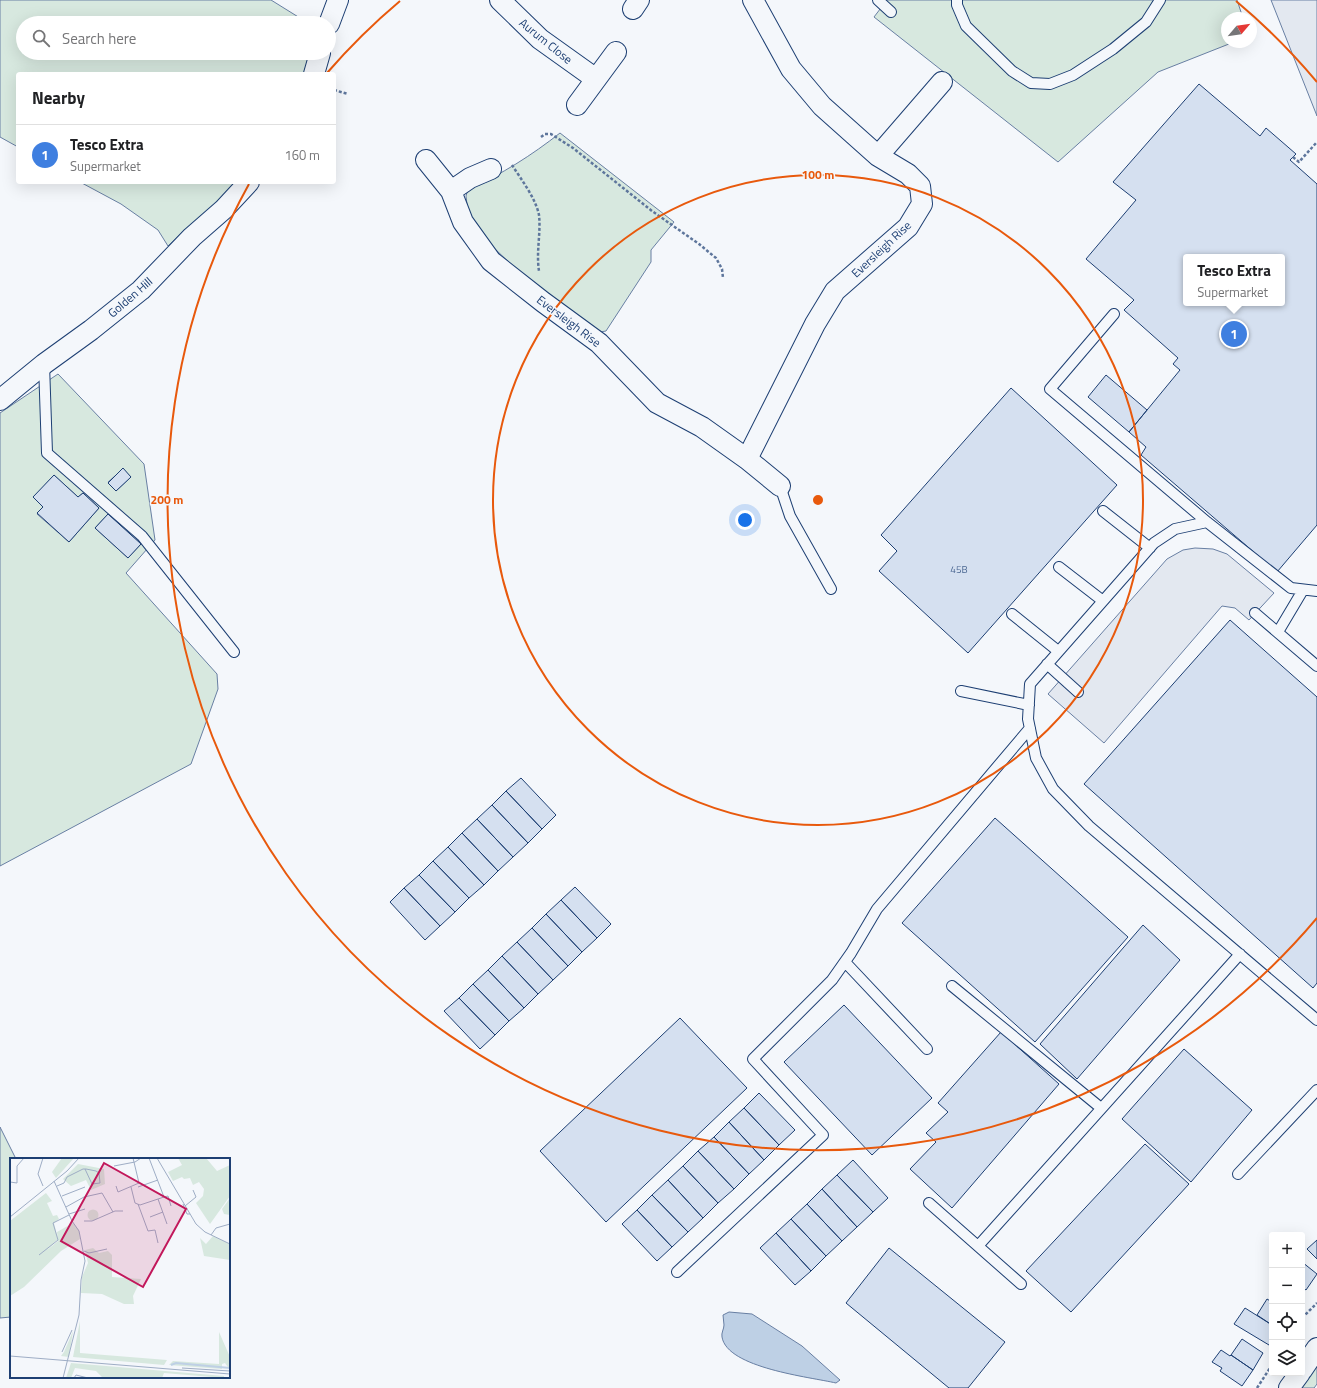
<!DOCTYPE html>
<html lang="en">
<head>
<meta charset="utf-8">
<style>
	body { margin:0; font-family:"Titillium Web",sans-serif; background:#f2f2f2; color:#202124 }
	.controls { position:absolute; right:12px; bottom:12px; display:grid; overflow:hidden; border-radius:4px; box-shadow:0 4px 16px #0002 }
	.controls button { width:36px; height:36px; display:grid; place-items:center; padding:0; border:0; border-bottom:1px solid #e0e0e0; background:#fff; color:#202124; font:20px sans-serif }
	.compass { position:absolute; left:1221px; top:12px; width:36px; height:36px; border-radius:50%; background:#fff; box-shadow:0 4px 16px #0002; rotate:61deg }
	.you { position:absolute; left:745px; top:520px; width:14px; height:14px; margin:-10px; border:3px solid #fff; border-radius:50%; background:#1a73e8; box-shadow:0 0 0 6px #1a73e833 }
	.badge { display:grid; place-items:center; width:26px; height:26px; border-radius:50%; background:#c62828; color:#fff; font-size:13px; font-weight:700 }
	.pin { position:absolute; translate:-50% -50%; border:2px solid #fff; box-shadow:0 1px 4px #0006 }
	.popup { position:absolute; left:1183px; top:254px; width:102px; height:52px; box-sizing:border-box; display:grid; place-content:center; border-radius:4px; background:#fff; filter:drop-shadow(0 1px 3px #0005); font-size:13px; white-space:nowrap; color:#757577 }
	.popup b { font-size:15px; color:#202124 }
	.popup::after { content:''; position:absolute; left:50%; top:100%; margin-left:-8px; border:8px solid transparent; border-top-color:#fff }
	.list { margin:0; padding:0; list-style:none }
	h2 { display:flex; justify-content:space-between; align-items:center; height:52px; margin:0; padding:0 16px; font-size:17px }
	h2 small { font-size:13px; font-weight:400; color:#757577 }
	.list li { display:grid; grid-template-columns:26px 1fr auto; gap:12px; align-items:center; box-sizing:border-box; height:60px; padding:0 16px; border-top:1px solid #e0e0e0 }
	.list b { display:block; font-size:15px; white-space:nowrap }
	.list p { margin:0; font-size:13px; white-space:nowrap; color:#757577 }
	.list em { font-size:13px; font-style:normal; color:#757577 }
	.icon { flex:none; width:22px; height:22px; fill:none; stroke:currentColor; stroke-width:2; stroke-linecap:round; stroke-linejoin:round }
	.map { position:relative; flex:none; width:1317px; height:1388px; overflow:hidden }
	.search { position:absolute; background:#fff; box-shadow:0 4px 16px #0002; left:16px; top:16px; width:320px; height:44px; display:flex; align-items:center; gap:10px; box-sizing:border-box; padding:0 14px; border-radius:22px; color:#757577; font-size:15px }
	.panel { position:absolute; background:#fff; box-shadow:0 4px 16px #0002; left:16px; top:72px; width:320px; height:112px; border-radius:4px }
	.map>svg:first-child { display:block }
	.green { fill:#d7e8df; stroke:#687fa3; fill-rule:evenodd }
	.parking { fill:#e3e8f0; stroke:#687fa3 }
	.water { fill:#bed0e5; stroke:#687fa3 }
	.building { fill:#d5e0f0; stroke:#1d3f73; fill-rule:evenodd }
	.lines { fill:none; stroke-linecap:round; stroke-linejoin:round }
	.service-casing { stroke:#1d3f73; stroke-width:12 }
	.minor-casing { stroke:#1d3f73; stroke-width:22 }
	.path { stroke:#5e769c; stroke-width:2.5; stroke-dasharray:3 2; stroke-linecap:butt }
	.service { stroke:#f4f7fb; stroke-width:10 }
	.minor { stroke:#f4f7fb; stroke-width:20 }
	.ring { fill:none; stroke:#e8590c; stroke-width:2 }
	.labels { text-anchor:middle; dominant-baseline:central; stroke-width:3; stroke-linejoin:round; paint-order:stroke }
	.number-label { font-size:10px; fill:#4b6792 }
	.street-label { font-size:12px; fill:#1d3f73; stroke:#f4f7fb }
	.inset-river { fill:none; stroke:#bed0e5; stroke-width:2 }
	.inset-road { fill:none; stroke:#9eadc5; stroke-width:1 }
	.view { fill:#c2185b; fill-opacity:0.15; stroke:#c2185b; stroke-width:2 }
	.inset-edge { fill:none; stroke:#1d3f73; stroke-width:2 }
	.centre { fill:#e8590c; stroke:#f4f7fb; stroke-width:2 }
	.ring-label { font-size:12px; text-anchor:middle; font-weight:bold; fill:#e8590c; stroke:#f4f7fb; stroke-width:3; stroke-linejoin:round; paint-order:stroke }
</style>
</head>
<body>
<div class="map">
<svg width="1317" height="1388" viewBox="0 0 1317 1388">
	<rect width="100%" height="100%" fill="#f4f7fb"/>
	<path class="green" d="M0,0h271l37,23h-285v30h291l-6,21h-290v73l-18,-10z
		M887,0h350l6,18h-16v24h7l-76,30 -100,90 -184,-145z
		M560,133l114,89 -23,28v12l-45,69 -6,1 -66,-46 -40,-38 -15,-17 -11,-18 -2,-17 2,-7c33,-14 64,-34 92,-56z
		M80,182h162l-56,47 -18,17 -10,-16 -37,-26z
		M58,374l86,90 11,76 -29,33 91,101 1,15 -27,75 -191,102v-453zM123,469l8,8 -15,14 -8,-9zM54,475l24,22 5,-4 16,15 -30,34 -32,-28 6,-7 -9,-10zM108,514l33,30 -13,14 -33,-30z
		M0,1127l16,32h-5v158l-11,1z
		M1317,1363v21l-3,4h-14z"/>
	<path class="parking" d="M1271,0h46v116z
		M1195,548l18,1 14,5 47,39 -25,27 -14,-12 -13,-2 -118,137 -56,-49 119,-135 16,-9z"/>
	<path class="water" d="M729,1312l23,2 50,32 38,34 -4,3c-26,-6 -109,-15 -114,-46 -1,-4 2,-8 2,-12 0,-3 -1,-7 -1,-10z"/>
	<path class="building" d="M1199,84l61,52 6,-8 30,26 -6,6 27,24v341l-40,47 -136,-117 5,-8 -17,-15 51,-62 -7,-6 5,-6 -54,-48 10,-10 -48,-41 50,-59 -23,-18zM1186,257h96v46h-96z
		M1106,375l41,35 -18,22 -41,-35z
		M1011,388l106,97 -149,168 -89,-82 18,-20 -16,-16z
		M123,468l8,9 -15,14 -8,-8z
		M54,475l24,22 5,-4 16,15 -30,34 -32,-29 6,-6 -10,-10z
		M108,514l33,30 -13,14 -33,-30z
		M1230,620l87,77v286l-4,5 -229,-204z
		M521,778l35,37 -14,14 -36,-38z
		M506,791l36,38 -14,14 -36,-38z
		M492,805l36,38 -15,14 -36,-38z
		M995,818l133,119 -93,105 -133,-119z
		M477,819l36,38 -15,14 -36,-38z
		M462,833l36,38 -14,14 -36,-38z
		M448,847l36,38 -15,13 -36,-37z
		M433,861l36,37 -14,14 -36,-37z
		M419,875l36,37 -15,14 -36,-38z
		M575,887l36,37 -14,14 -36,-38z
		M404,888l36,38 -15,14 -35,-38z
		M561,900l36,38 -15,14 -36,-38z
		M546,914l36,38 -14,14 -36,-38z
		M1143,925l37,35 -103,119 -37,-35z
		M532,928l36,38 -15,14 -36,-38z
		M517,942l36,38 -15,14 -36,-38z
		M502,956l36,38 -14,14 -36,-38z
		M488,970l36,38 -15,13 -36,-37z
		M473,984l36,37 -14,14 -36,-37z
		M459,998l36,37 -15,14 -36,-38z
		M844,1005l88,93 -60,57 -88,-93z
		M680,1018l67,70 -141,134 -66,-71z
		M1001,1032l58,52 -107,124 -42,-39 26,-27 -10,-9 22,-21 -10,-9z
		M1184,1049l68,61 -61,72 -69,-63z
		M759,1093l36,37 -16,15 -35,-37z
		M744,1108l35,37 -15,15 -35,-38z
		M729,1122l35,38 -15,14 -35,-37z
		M714,1137l35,37 -15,15 -36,-38z
		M1145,1144l44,40 -118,128 -45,-41z
		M698,1151l36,38 -16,14 -35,-37z
		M853,1160l35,38 -15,14 -36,-37z
		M683,1166l35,37 -15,15 -35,-38z
		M837,1175l36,37 -16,15 -35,-38z
		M668,1180l35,38 -15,14 -36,-37z
		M822,1189l35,38 -15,14 -35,-37z
		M652,1195l36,37 -16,15 -35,-37z
		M807,1204l35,37 -16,15 -35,-37z
		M637,1210l35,37 -15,14 -35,-37z
		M791,1219l35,37 -15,15 -35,-38z
		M776,1233l35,38 -16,14 -35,-37z
		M1317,1240v19l-10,-10z
		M889,1248l116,94 -37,46h-19l-103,-85z
		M1302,1262l15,12 -11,16 -4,-3z
		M1267,1299l5,3v23l-15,-10z
		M1245,1308l27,17v16l-3,4 -35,-21z
		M1242,1339l21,14 -10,17 -22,-15z
		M1221,1350l9,6 1,-1 22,15 -11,16 -22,-15 2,-3 -10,-6z"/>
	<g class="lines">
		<defs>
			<path id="service" d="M878,0l13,12
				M957,0v5l9,21 46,45 19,12 19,1 23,-9 40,-26 33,-27 14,-22
				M1114,314l-64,75 157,133 84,66 26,3
				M44,364l3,89 95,83 92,116
				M780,486l10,30 41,73
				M1103,511l47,37
				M1207,522l-32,7 -21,14 -124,141 -2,35 8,39 17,31 36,37 228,194
				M1059,567l44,34
				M1255,613l62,53
				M1012,614l46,37
				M1278,632l25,-42
				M1047,664l31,28
				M961,691l68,14
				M845,962l82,87
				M952,986l149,122
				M1238,1174l79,-84
				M929,1203l92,81
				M978,1246l262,-292
				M677,1272l146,-137 -70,-76 79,-79 19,-27 26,-44 153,-181"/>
			<path id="minor" d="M500,0l40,39 56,40
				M633,9l6,-9
				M329,24l9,-24
				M314,74l6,-21
				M577,105l39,-53
				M878,156l64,-74
				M426,160l25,31 12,31 28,39 52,41 56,41 58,60 45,24 45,32 33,27
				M451,191l19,-13 21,-9
				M0,400l44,-36 47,-34 50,-40 51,-53 32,-28 25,-27
				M747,459l68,-135 20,-33 73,-64 14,-23 -2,-18 -12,-12 -30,-18 -56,-50 -31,-37 -38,-69
				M1302,1370l15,-22
				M1289,1388l11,-15"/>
		</defs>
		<use href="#service" class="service-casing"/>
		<use href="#minor" class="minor-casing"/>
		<path class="path" d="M334,90l14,4
			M541,137l4,-3h6l22,14 79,63 47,33 17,14 6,11 1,9
			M1293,157l6,5 18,-20
			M512,165c9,14 24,34 27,50 2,18 -3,37 0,56
			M1302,1318l15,-15
			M1257,1388l15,-23"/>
		<use href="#service" class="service"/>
		<use href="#minor" class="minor"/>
	</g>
	<g class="ring">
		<circle cx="818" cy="500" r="325"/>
		<path d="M1317 918A651 651 0 0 1 249 184M327 73A651 651 0 0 1 400 1M1236 1A651 651 0 0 1 1317 82"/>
	</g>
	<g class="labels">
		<g class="number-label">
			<text x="959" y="569">45B</text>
		</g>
		<g class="street-label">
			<text transform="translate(546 41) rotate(39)">Aurum Close</text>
			<text transform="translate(881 249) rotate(-43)">Eversleigh Rise</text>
			<text transform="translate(130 297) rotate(-41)">Golden Hill</text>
			<text transform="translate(569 321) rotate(37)">Eversleigh Rise</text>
		</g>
	</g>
	<g transform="translate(10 1158)">
		<rect width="220" height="220" fill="#f4f7fb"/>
		<path d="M52,0h12l-18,20 -4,-6zM168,0h28l11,13 13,-6v31l-20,28 -14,-21 7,-7 1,-7 -5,-7 -6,3 -3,-7 -6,1 -2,-2 -9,4 -5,-9 14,-7zM68,6l26,5 1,15 -14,6 -5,-10 -15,6 -8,-7zM36,35l6,8 -5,2 6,13 4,-1 2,4 -5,4 4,16 -11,11 11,-9 -1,-9 16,-9 6,7 1,9 -19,12 -37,36 -14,9v-75zM220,40v17l-6,-1 -2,-5zM77.5 57a5.5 5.5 0 1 1 11 0a5.5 5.5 0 1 1-11 0ZM203,78l17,8v16l-26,-4 -4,-18 6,6zM83,90l6,5 9,-2 4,4v22l29,2 -8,17 1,8h-10l-22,-10 -21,-1 1,-16 6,-14 -3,-13zM70,163v32l87,7 -3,5 -91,-8zM63,173l-4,26 -8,-1 3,-4zM209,174l11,25v13l-5,-7 -3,1v5l-53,-4 4,-4 46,3zM61,205l153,13v2l-60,-5 -2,5h-59l-7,-7 -21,-3 -4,10h-5z" fill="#d7e8df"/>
		<path class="inset-river" d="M161,207l5,-2 54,5"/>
		<path class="inset-road" d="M33,0l-5,16 5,12M147,0l39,66 9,8 25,12M104,8l21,-4 6,-4M44,23l18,40 7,10 6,30 -4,19 -2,35 -16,63M0,24l7,1v-17l7,-8M47,28l7,-3 3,-6 16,-8h3l10,2 3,2 1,10 -8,1 -7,-15M106,28l2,6 21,-9 -6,-25M121,29l4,16 5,2 24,-8 -15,-39M128,29l20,-7M52,38l23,-9M154,39l4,-1 3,10M148,41l9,25M128,46l10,27 7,-1 3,13M173,46l4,10h3M175,48l11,-9 -3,-7M56,49l18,-10 18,-4 11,19M59,56l16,-5M0,59l57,-46 12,-13M140,59l13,-5M74,63h8l23,-10h8M201,77l5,-7 14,-4M74,93l5,2 18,-4M29,97l19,-15 -5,-17 16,-8M52,194l10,-22M0,198l220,18M172,210l48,3M64,220l2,-3 12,3"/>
		<path class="view" d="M94,5l82,46 -43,78 -82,-46z"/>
		<rect width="220" height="220" class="inset-edge"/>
	</g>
	<circle cx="818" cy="500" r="6" class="centre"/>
	<g class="ring-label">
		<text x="818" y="179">100 m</text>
		<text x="167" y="504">200 m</text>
	</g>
</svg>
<div class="controls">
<button>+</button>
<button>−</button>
<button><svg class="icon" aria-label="locate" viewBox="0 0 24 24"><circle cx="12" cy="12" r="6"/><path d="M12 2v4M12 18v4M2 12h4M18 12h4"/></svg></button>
<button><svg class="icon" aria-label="layers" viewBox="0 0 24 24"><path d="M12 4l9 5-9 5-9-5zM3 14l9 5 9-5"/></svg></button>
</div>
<svg class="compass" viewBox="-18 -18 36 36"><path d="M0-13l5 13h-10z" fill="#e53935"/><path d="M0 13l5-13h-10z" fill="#757577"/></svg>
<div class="you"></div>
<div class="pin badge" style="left:1234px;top:334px;background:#3f7fe0">1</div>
<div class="popup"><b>Tesco Extra</b>Supermarket</div>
<div class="search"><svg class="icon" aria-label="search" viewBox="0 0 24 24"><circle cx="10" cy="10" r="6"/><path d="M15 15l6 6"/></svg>Search here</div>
<section class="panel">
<h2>Nearby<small></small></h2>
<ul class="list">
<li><span class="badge" style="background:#3f7fe0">1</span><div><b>Tesco Extra</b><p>Supermarket</p></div><em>160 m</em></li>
</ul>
</section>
</div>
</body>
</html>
